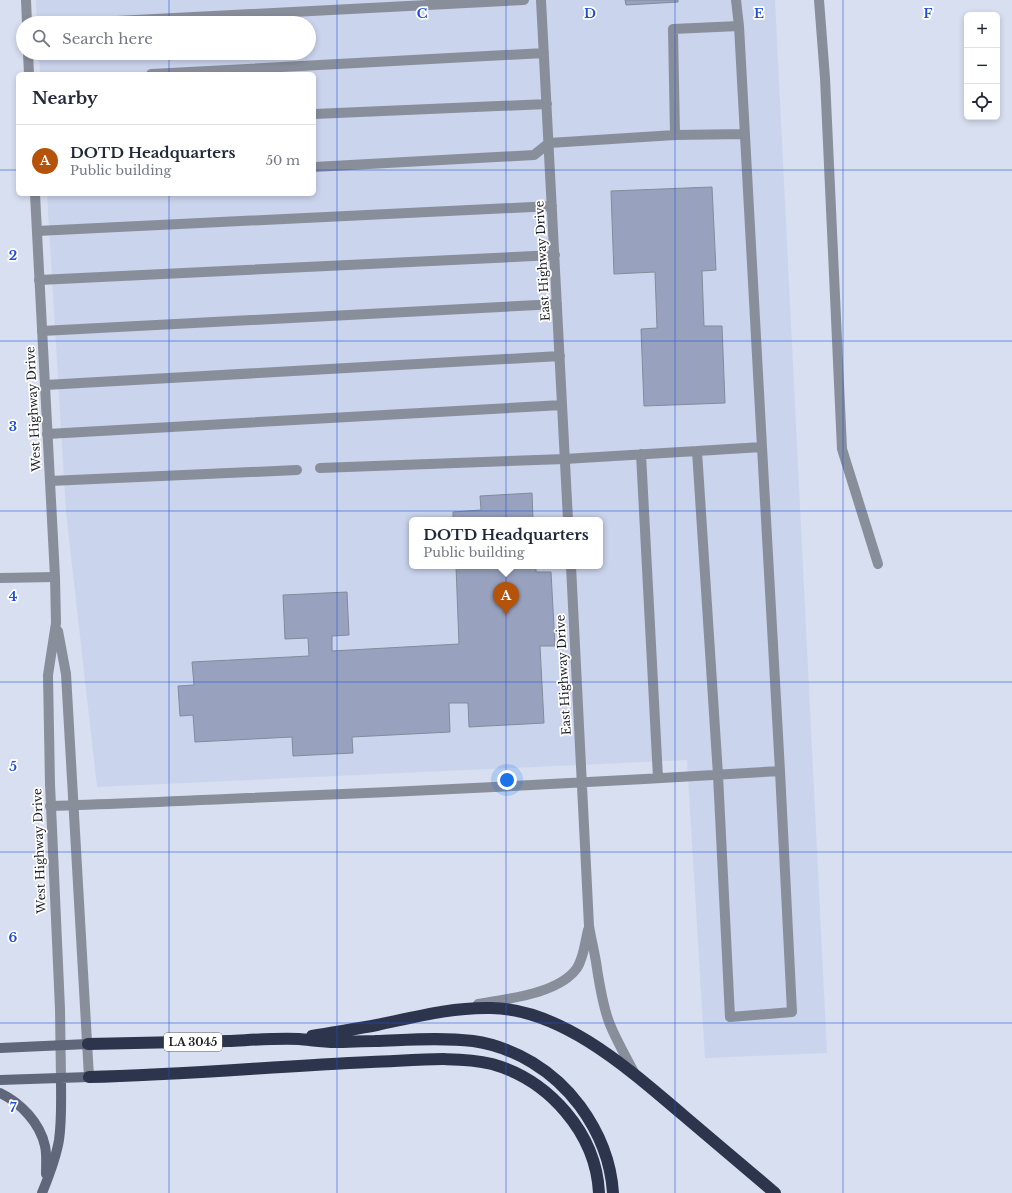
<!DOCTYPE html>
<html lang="en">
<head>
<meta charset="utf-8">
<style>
	body { margin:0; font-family:"Libre Baskerville",serif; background:#f2f2f3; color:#1f2937 }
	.controls { position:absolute; right:12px; top:12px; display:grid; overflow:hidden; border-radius:6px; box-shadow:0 2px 6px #0003 }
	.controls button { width:36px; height:36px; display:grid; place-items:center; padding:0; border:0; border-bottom:1px solid #e0e1e3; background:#fff; color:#1f2937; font:20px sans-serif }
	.you { position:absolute; left:507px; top:780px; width:14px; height:14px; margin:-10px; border:3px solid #fff; border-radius:50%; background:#1a73e8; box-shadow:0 0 0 6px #1a73e833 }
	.badge { display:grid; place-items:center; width:26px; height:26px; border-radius:50%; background:#b45309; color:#fff; font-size:13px; font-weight:700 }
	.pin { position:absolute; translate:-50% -33px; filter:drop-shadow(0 1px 2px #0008) }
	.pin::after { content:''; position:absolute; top:21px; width:14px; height:12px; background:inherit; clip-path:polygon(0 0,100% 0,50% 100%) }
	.popup { position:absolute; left:409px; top:517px; width:194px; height:52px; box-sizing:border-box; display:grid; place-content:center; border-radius:6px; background:#fff; filter:drop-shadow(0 1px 3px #0005); font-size:13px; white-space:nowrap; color:#747a83 }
	.popup b { font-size:15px; color:#1f2937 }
	.popup::after { content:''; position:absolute; left:50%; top:100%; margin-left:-8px; border:8px solid transparent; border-top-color:#fff }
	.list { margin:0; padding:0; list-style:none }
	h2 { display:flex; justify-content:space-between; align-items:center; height:52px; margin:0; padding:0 16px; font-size:17px }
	h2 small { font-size:13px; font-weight:400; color:#747a83 }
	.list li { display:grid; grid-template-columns:26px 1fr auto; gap:12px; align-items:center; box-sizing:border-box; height:72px; padding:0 16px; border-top:1px solid #e0e1e3 }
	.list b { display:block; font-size:15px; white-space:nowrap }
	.list p { margin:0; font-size:13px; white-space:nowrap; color:#747a83 }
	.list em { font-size:13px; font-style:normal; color:#747a83 }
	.icon { flex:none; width:22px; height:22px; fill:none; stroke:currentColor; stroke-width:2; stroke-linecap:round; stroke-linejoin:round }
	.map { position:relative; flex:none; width:1012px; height:1193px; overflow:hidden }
	.search { position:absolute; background:#fff; box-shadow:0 2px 6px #0003; left:16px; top:16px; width:300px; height:44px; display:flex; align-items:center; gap:10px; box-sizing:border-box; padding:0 14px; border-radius:22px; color:#747a83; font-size:15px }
	.panel { position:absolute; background:#fff; box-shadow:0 2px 6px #0003; left:16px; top:72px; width:300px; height:124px; border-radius:6px }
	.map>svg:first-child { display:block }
	.built { fill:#cbd4ed; fill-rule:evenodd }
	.building { fill:#98a2bf; stroke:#838a9b }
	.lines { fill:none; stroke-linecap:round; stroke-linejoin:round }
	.service { stroke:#898e9b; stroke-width:10 }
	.tertiary { stroke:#898e9b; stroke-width:10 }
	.secondary { stroke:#61677a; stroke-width:10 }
	.motorway { stroke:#2d354d; stroke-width:12 }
	.grid { fill:none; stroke:#1d4ed8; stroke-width:1; stroke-opacity:0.55 }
	.labels { text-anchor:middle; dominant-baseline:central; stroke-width:3.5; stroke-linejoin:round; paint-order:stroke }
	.shield { fill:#fff; stroke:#616267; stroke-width:1 }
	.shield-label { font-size:11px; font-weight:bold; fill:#1d1f26 }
	.street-label { font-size:12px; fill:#1d1f26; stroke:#fff }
	.grid-label { font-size:13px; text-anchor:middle; font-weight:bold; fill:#1d4ed8; stroke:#fff; stroke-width:3.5; stroke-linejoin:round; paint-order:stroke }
</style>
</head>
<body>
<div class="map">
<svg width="1012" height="1193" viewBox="0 0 1012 1193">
	<rect width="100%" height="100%" fill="#d8dff1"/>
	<path class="built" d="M36,0h739l52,1053 -122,5 -18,-298 -590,27 -31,-275 -19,-318h267v-120h-274l-1,-21h270v-30h-272zM412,520h188v46h-188z"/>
	<path class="building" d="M625,0h53v2l-52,3z
		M712,187l4,83 -14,1 2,55h18l3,77 -81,3 -3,-77 16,-1 -2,-56 -41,2 -3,-83z
		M532,493l1,27h-80v-8l28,-2 -1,-14z
		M456,566h80v6h15l4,74h-15l4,77 -75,4 -1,-24h-19l1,29 -98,5 1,16 -60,3 -1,-19 -97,5 -2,-27 -13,1 -2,-30 16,-1 -2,-23 117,-6 -1,-18 -23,1 -2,-44 64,-3 2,43 -17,1v15l127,-7z"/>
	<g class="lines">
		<path class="service" d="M541,0l27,520
			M736,0l3,26
			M819,0l6,78 17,371 36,115
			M78,23l446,-23
			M151,74l393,-21
			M314,114l233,-10
			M745,134l-70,1 -2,-106 66,-3 23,421
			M314,167l220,-12 15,-12 126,-8
			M37,231l515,-25
			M39,280l516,-25
			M42,331l515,-27
			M45,385l515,-29
			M47,434l515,-29
			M641,454l17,324
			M320,468l245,-9 132,-8
			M50,481l247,-11
			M571,566l18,360c2,12 5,24 7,36 3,20 6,41 13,60 7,18 17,35 26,52
			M0,578l55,-1
			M50,806c66,-2 132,-5 198,-8 177,-7 355,-16 532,-27l12,241 -62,5 -12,-242 -21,-324 65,-4 18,324
			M478,1004c28,-5 81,-10 99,-36 7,-11 8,-26 11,-38"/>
		<path class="tertiary" d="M26,0l1,23
			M28,53l1,21
			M35,194l20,383 1,46 -8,52 2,109 10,225 1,69
			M58,631l8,43 23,403"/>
		<path class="secondary" d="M0,1048l88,-4
			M0,1080l89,-3
			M0,1093c21,10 40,30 45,53 2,9 1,19 1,28
			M42,1193c7,-17 14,-35 17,-53 3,-21 2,-42 2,-62"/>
		<path class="motorway" d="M312,1036c22,-4 44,-7 65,-11 38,-8 75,-18 114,-17 72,1 140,63 192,107 31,26 61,52 92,78
			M88,1044c46,-1 93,-2 140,-3 23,-1 47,-3 71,-2 12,1 24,3 36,3 13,0 27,-1 40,-1 32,-1 65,-4 98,0 42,6 81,30 107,65 19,26 31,55 33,87
			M89,1077c94,-2 188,-11 282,-15 37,-1 85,-7 121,2 57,16 104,69 107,129"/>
	</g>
	<path class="grid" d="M169,0v23M337,0v1193M506,0v1193M675,0v1193M843,0v1193M169,53v21M0,170h18M314,170h698M169,194v999M0,341h1012M0,511h1012M0,682h1012M0,852h1012M0,1023h1012"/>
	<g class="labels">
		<rect class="shield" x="164" y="1033" width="58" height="18" rx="3"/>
		<g class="shield-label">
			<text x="193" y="1042">LA 3045</text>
		</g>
		<g class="street-label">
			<text transform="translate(542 261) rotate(-93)">East Highway Drive</text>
			<text transform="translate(33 409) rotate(-93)">West Highway Drive</text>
			<text transform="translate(563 675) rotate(-93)">East Highway Drive</text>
			<text transform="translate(39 851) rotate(-92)">West Highway Drive</text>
		</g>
	</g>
	<g class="grid-label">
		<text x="422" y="18">C</text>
		<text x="590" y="18">D</text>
		<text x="759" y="18">E</text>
		<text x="928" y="18">F</text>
		<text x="13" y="260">2</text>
		<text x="13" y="431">3</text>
		<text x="13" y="601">4</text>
		<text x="13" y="771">5</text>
		<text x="13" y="942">6</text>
		<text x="13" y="1112">7</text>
	</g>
</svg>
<div class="controls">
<button>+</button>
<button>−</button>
<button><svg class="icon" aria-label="locate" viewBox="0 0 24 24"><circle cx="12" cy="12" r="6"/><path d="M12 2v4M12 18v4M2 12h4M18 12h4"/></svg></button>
</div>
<div class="you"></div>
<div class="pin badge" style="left:506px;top:615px">A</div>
<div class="popup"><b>DOTD Headquarters</b>Public building</div>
<div class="search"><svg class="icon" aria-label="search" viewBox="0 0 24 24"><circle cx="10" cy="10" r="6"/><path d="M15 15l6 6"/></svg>Search here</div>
<section class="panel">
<h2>Nearby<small></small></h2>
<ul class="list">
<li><span class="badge">A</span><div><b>DOTD Headquarters</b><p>Public building</p></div><em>50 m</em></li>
</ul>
</section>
</div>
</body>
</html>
